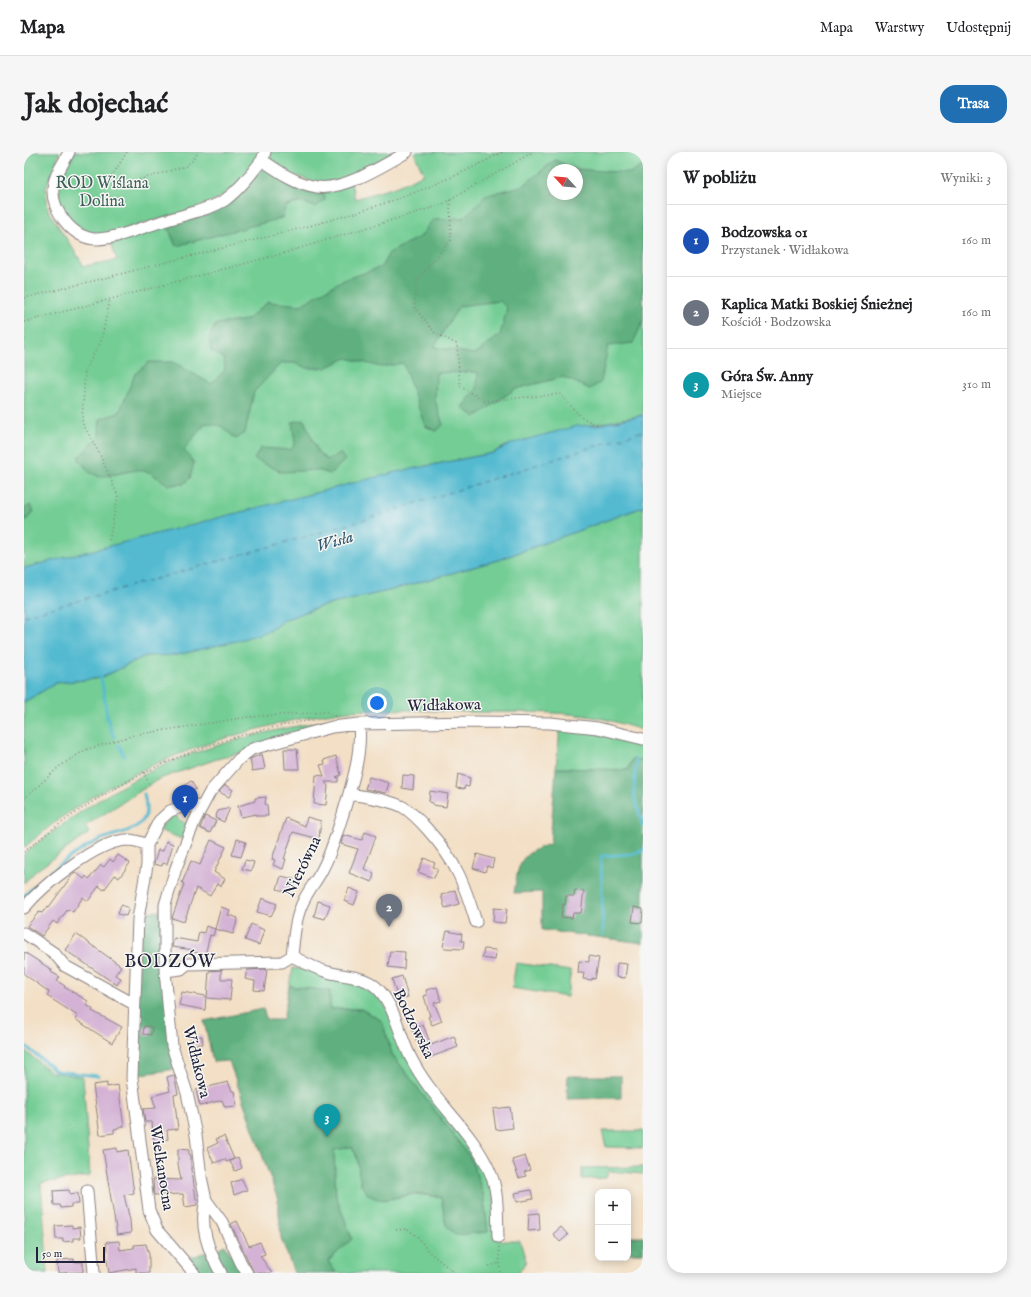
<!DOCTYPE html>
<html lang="pl">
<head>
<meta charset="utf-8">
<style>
	body { margin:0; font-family:"IM FELL English",serif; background:#f6f6f6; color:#202124 }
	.controls { position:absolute; right:12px; bottom:12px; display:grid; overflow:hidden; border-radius:8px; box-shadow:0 2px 10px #0003 }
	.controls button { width:36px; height:36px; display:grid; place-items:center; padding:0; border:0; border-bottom:1px solid #e0e0e0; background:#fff; color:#202124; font:20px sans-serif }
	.compass { position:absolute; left:523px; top:12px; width:36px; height:36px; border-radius:50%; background:#fff; box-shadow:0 2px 10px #0003; rotate:296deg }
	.scale { position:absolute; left:12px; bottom:10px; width:69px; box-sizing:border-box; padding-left:4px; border:2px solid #22223b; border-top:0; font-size:11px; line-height:14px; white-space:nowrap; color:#22223b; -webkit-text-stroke:3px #f6f6f2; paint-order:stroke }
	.you { position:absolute; left:353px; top:551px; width:14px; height:14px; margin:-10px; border:3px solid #fff; border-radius:50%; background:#1a73e8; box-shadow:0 0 0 6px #1a73e833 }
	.badge { display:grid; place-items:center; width:26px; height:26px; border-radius:50%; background:#1f6fb2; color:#fff; font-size:13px; font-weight:700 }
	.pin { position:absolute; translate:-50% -33px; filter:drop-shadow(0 1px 2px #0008) }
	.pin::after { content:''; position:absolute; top:21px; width:14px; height:12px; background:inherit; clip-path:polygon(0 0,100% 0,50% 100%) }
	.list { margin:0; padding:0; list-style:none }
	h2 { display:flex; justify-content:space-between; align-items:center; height:52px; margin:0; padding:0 16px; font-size:17px }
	h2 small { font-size:13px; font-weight:400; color:#757577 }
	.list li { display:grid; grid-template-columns:26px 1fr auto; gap:12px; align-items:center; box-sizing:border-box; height:72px; padding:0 16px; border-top:1px solid #e0e0e0 }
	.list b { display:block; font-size:15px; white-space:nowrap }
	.list p { margin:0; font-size:13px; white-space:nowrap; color:#757577 }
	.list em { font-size:13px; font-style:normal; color:#757577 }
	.map { position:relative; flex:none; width:619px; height:1121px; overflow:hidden; border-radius:16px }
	header { display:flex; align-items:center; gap:24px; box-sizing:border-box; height:56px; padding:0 20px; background:#fff; border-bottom:1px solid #e0e0e0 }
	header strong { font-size:19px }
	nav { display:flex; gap:22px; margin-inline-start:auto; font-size:14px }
	.intro { display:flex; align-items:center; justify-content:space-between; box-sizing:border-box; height:96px; padding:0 24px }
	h1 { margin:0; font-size:28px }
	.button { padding:10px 18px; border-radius:16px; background:#1f6fb2; color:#fff; font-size:14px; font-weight:700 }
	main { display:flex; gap:24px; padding:0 24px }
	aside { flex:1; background:#fff; border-radius:16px; box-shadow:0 2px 10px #0003 }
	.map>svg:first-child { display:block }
	.green { fill:#73cd94; stroke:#4a7868; fill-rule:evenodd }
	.forest { fill:#5eb07e; stroke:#40695c; fill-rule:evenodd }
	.water { fill:#52bad0; stroke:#3a6e86 }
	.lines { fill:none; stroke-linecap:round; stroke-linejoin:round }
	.stream { stroke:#52bad0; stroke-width:3 }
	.ferry { stroke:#33576f; stroke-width:1; stroke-dasharray:5 4; stroke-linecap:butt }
	.building { fill:#d4b2d5 }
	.minor-casing { stroke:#8a8080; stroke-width:13 }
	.path { stroke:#8a8080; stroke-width:1.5; stroke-dasharray:1 3; stroke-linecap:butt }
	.minor { stroke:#fff; stroke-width:11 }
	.labels { text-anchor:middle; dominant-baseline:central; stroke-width:3; stroke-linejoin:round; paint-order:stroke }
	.park-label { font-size:16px; fill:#3e5e5a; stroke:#f6f6f2 }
	.street-label { font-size:16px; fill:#22223b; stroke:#f6f6f2 }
	.water-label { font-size:17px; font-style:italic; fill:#33576f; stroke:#f6f6f2 }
	.quarter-label { font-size:18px; letter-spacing:1px; fill:#22223b; stroke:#f6f6f2 }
</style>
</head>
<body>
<header>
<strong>Mapa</strong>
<nav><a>Mapa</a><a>Warstwy</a><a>Udostępnij</a></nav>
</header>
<div class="intro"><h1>Jak dojechać</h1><a class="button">Trasa</a></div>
<main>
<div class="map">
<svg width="619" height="1121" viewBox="0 0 619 1121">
	<rect width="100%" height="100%" fill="#f6f6f2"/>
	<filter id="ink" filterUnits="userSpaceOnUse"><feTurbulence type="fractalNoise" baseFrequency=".025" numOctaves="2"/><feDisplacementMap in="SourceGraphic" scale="8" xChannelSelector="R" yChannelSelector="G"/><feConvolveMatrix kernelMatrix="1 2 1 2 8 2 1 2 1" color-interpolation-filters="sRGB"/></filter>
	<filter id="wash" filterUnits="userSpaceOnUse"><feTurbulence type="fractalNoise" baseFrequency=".012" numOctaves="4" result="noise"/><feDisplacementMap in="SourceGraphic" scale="16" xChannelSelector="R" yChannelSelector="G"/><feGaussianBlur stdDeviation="0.9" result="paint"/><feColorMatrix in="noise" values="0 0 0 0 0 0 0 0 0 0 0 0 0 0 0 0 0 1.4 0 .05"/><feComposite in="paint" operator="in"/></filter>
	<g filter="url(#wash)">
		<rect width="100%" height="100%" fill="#f3dfc5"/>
		<path class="green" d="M0,0h36l-14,36 2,22 36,56 33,-6 -7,-20 56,-18 10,24 126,-45 13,6 8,-18 28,-6 4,16 40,-12 29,-13 -10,-21 1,-1h228v263l-52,10 -85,21 -13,7 -61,12 -408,106zM529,18h24v24h-24z
			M49,0h188l-6,11 -19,22 -15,12 -24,11 -85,25 -15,3 -22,-11 -11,-12 -5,-16v-15z
			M245,0h132l-61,29 -24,2 -27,-10 -22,-16z
			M619,355v223c-15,-4 -29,-9 -44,-12 -42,-8 -86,-5 -128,-6 -40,-1 -82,-4 -122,-1 -29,3 -59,10 -87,17 -88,22 -170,59 -238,120v-146l32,-19 45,-5 44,-22 32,-1 92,-24 15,-11 35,-13 69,-16 110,-31z
			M312,567l4,2 -104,33 -19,5 -58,20 -74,47 4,7 -52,37 -13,13v-29l3,-3c51,-39 106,-77 167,-98 46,-16 94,-26 142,-34z
			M536,577l36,4 47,13v14l-10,-1 -4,11 -73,-2z
			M150,663h2l3,5 9,4 -6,15 -23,-9 4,-6z
			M492,811l55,8 -4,26 -55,-9z
			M269,816c19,4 64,10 78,21 21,16 24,47 37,69 25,43 66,77 83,126 5,14 4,38 5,54l6,3h18l6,20 -7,12h-183l-8,-12 24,-22 -16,-42 -3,-47 19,-3 5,8 6,32 20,13 32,-6 26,3 5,28 42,7 -5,-39 -13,-36 -78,-103 -10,-33 -21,-12h-31v-18l-41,-5z
			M0,898l27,22 32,5 7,99 -49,7 7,90h-24z
			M578,979h41v17l-37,-1z
			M619,1015v7l-34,-3 -3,7 -24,1v-11z"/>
		<path class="forest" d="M531,8l20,9 56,4 12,-7v155l-10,22 -25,3 -7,36 -11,7 -27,-12 -48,12 -40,28 -13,-10 15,-18 1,-17 -42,1 -1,27 8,25 -7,6 -11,-5 -22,-63 -22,4 -34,-9 -22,10h-18l-13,-5h-13l-27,29 -9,41 -9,6 -15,-13 -16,-3 -21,27 10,13 -4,15 -6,6 -15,1 -20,-13 -12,-2 -37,7 -11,-5 -11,-14 21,-22 1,-17 19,-6 16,-39 14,-12h24l38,22 14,-14 -1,-12 -13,-7 -2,-14 7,-13 31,-4 21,-18 33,3 40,-24 40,-14 8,-14 32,-17 12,-17 30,-1 22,-22 39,-11zM529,18h24v24h-24zM476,149l7,7 -7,27 -25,19 -41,-7 25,-41z
			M241,13l58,24 2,11 -10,7 -13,-5 -16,4 -4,12 -106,28 -10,-24 44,-13z
			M280,268l14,32 9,8 13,-7 5,7 -15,14 -13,-4 -35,2 -28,-13 7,-11 30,2 4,-7 -3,-21z
			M6,353l4,7 -10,10v-13z
			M608,607l11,1v183l-101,-13v-38l-28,1c5,-30 4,-39 36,-49l6,-76 72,2z
			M121,736l4,24 11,-1 16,158 -40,6 4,-157z
			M265,834l41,5v18h31l21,12 10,33 78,103 13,36 5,39 -33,3 -9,-10 -5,-28c-9,-1 -19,-4 -27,-3 -19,2 -38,14 -51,-6 -6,-9 -2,-27 -11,-41l-18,3 2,47 16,42 -24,22 8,12h-42l-13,-35 -3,-38 -49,-139 -16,1 -9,-41 59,-12 4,11h16z
			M544,924h53v22l-54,1z
			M604,1085h15v16h-15z
			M201,1093l18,28h-16l-12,-22z
			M182,1100l11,21h-18l-10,-12 3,-4z"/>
		<path class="water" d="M619,263v92l-145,53 -110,31 -69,16 -35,13 -15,11 -33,10 -59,14 -32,1 -44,22 -45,5 -32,19v-134l372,-96 97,-19 20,-10 64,-17 20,-1z"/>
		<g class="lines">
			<path class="stream" d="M77,526c5,21 3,39 13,59
				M95,593l5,11
				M612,607l-2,36 9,31
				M0,744c18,-19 49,-43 73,-55 14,-7 37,-8 46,-21 5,-7 3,-18 1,-26
				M579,783l-2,-79 30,-2 12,-4
				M0,893l32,26 42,5"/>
			<path class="ferry" d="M0,464l330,-93 289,-92"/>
		</g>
		<g id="blocks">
			<path class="building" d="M260,597h13l2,20h-14z
				M238,602l3,15 -13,2 -2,-12z
				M312,604l5,19 -5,2h2v5h-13l3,4 -2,19 -12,-1 2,-29 8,1 -4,-11 5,-1 -1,-4z
				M434,622l12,4 -1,9 -4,-1 -1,3 -8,-1z
				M379,623l11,1 -1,14 -11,-2z
				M345,625l20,6 -3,10 -21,-4z
				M167,629l5,8 -9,6 -5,-8z
				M201,633l8,5 -4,7 -10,-5z
				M406,639l18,3 -2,13 -13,-2v-2l-4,-1z
				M242,645l-1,7 2,1 1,11h-12v-2l-15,3 -3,-11 17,-5v-3z
				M206,656l-6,14 -9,-4 3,-7z
				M181,664l11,5 -6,12 -10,-5z
				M283,665l14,4 -2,18 -26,-7 -9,27h2l-3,10 -10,-4 2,-5 -3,-1 14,-41 19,8z
				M341,680l11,4 -12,33 10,4 -2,9 -23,-9 9,-24 -17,-5 2,-9 19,5z
				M213,687l9,3 -5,15 -9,-2z
				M187,688l15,7 -12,25 11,7 -4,7 -4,-2 -7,12 -14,-8 -12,34 -12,-4 12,-34 -2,-1 9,-22 9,4z
				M142,689l7,3 -6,20 -4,-1 -1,3 -8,-2 4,-14 5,1z
				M453,702l17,5 -2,9 -5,-2 -2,6 -12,-4z
				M94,703l12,8 -11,15 -4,-3 -11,15 -5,-4 -11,15 -5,-4 -10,15 -5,-3 -11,15 -4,-3 -11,15 -15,-10 12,-14 3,1 6,-7 1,1 24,-33 2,-2 9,7 2,-3 3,3 12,-14 3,2 6,-8 3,3z
				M400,706l11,5 -2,4 5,2 -4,9 -16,-6z
				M221,708l9,2 -3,9 -9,-2z
				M257,724l13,3 -4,14 -13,-4z
				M325,736l10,4 -5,13 -10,-4z
				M431,738l4,14 -14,4 -4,-13z
				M551,738l9,1 -3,22h-8l-1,5 -11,-1 2,-13 2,1 1,-9h8z
				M238,746l15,6 -6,12 -14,-4z
				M294,749l12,4 -5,14 -11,-3z
				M97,753l8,3 -3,8 -8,-2z
				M197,755l9,3 -2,5 10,3 -5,16 -18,-5z
				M610,755l9,2 -1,14 -10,-1z
				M470,756l13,1 -2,14 -12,-1z
				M227,772l13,6 -5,15 -14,-5z
				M182,774l9,3 -2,7 -3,-1 -5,20 -11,-3v-2l-22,-3 2,-9 23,4 2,-10 5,1z
				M423,779l15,3 -1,7h3l-1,8 -18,-1 -2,-2z
				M52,782l45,32 -6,9 6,3 -4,7 -52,-35z
				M460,797l12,1 -1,10 -13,-2z
				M366,799l15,1 -1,17 -16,-2z
				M0,800l28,18 -1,2 9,5 -3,4 8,5 -1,1 24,14 -2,4 7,4 -1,2 30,16 -10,16 -37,-24 3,-3 -31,-20 2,-4 -25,-18z
				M565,804l10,2 -4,21 -3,-1v2l-9,-1 1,-6h-6l1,-12 10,1z
				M593,811l10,1 -2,14 -9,-1z
				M240,817l3,1 -3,21 -10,-1 1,-9 -10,-2 2,-9z
				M197,818v9h11l-2,21 -23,-2 2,-27z
				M378,824l6,21 -10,2 -6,-20z
				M413,835l4,14 -7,2 8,18 -10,4 -4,-8 2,-1 -6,-20 3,-1 -1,-5z
				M158,840l24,4 -1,14 -26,-5z
				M399,873l8,20 23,-9 4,11 -30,11 -7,-18 -4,2 -5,-13z
				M120,874l8,1 -1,8 -8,-1z
				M178,884l1,8 -11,1 -1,-7z
				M150,923l4,19 -4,1 4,34 -11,1 1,9 -14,3 -2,-20h-7l-2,-13 13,-1 -4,-12 18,-5 -3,-14z
				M204,930l4,9h2l3,15 -12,1 -3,-7 -22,6 -4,-16z
				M83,931v4l11,-2 6,42 -10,2v4l-14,2 -7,-50z
				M486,955l3,21 -17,2 -3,-21z
				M200,984l10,23 -8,3 -1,-3 -11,4 -7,-15 11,-5 -2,-4z
				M93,996v4l11,-2 6,43 -10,2 6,25 1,13 -14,2 -14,-85z
				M154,997l11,1v4l2,1v16h1l5,34 -12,2 -2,-13 -29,1 -1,-16 28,1 -3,-16z
				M501,1004l5,14 -6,2 2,4 -7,2 -7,-18z
				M214,1005l4,11 -7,3 -5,-10z
				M218,1027l5,11 -13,5 -3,-12z
				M45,1038l1,4 8,-1 1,11h-8v3l-10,1 -1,-3h-6l-1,-14z
				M507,1038l2,9 -16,3 -2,-9z
				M515,1061l1,17 -12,1 1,-17z
				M213,1069l12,25 11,-4 5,12 -5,2 12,17h-18l-23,-49z
				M48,1073v3l8,-1 1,11h-8v3l-10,1v-3h-7l-1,-13z
				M537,1075l7,8 -8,7 -7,-8z
				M95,1089l1,9 14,-2v-3l12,-1 3,10v19h-13v-5l-27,5 -3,-21 1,-1 -1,-9z
				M50,1107v3h9v10l-25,1 -1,-13z"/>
		</g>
	</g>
	<g filter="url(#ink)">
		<use href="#blocks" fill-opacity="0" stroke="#8a8080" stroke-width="1"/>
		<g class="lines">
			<defs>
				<path id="minor" d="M45,0c-5,11 -15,23 -16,36 -2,22 20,51 44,51 23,-1 48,-13 70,-19 19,-6 42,-10 58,-20 15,-11 26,-26 37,-40
					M241,0l-3,8c16,11 34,24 55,27 26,4 67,-22 90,-35
					M325,642c17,3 38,5 54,13 10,6 18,15 25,23 28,31 36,53 48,92
					M0,756c19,-23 72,-66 102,-68 8,0 15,2 21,5
					M0,781l30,20 11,13 69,38
					M268,804c11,6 23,13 36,16 15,5 35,3 48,15 19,17 24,52 36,73 21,41 60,70 78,112 9,20 7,43 8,65
					M268,804c2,-19 3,-39 12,-56 5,-11 14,-21 19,-32 9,-17 14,-36 20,-54 9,-31 19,-59 16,-90
					M141,819l16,-2 6,-5 95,-2 10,-6
					M63,1039l7,82
					M182,1048c-7,26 2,50 15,73
					M170,1121l-37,-43 -8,-20 -17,-132 6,-159 9,-54v-20l12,-24 11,-10 11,-4 20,-1
					M223,1121l-6,-10 -19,-41 -16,-22 -5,-23 -5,-42 -9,-42 -15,-47 -7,-75v-66l11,-37 19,-48 15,-28 29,-33 13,-10 80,-22 27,-3 118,-2 73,1 48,5 45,11"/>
			</defs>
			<use href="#minor" class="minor-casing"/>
			<path class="path" d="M103,0l-15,24 9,9 65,-19 7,-6 5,-8
				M426,48l1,40 -34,40 -3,27 21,26 22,11 3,42 24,15 76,-7 21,23 16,8
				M0,146c67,-16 133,-34 199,-50 96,-24 192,-47 279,-96
				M0,170l257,-68 160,-49 92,-53
				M85,388l9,-44 -18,-41 -18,-33 3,-52 16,-29 9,-42
				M119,620l7,13
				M0,647l36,-33 25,-16 49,-15 115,-18 78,-5 8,4
				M0,700c83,-70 183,-117 291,-132
				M372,1078l11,-1 11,8 10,14 27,22
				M475,1095l1,26
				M465,1114l11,-3"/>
			<use href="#minor" class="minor"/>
		</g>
	</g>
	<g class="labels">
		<g class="park-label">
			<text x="78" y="32">ROD Wiślana<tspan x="78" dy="18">Dolina</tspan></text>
		</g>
		<g class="street-label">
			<text transform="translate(420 554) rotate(-1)">Widłakowa</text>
			<text transform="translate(279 715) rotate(-64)">Nierówna</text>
			<text transform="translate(389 872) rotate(64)">Bodzowska</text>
			<text transform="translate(172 910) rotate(76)">Widłakowa</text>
			<text transform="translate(137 1016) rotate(81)">Wielkanocna</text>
		</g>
		<g class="water-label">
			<text transform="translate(311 390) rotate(-16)">Wisła</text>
		</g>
		<g class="quarter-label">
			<text x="146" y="810">BODZÓW</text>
		</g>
	</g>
</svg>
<div class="controls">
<button>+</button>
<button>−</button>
</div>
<svg class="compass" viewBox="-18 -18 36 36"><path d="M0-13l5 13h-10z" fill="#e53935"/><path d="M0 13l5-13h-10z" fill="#757577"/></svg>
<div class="scale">50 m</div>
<div class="you"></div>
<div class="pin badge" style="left:161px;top:666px;background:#1a4fb4">1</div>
<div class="pin badge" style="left:365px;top:775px;background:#6b7280">2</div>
<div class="pin badge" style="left:303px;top:985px;background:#0f9aa8">3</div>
</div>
<aside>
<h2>W pobliżu<small>Wyniki: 3</small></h2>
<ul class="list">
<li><span class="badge" style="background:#1a4fb4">1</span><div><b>Bodzowska 01</b><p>Przystanek · Widłakowa</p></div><em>160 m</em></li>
<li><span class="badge" style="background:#6b7280">2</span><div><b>Kaplica Matki Boskiej Śnieżnej</b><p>Kościół · Bodzowska</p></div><em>160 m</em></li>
<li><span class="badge" style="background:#0f9aa8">3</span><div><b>Góra Św. Anny</b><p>Miejsce</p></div><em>310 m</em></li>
</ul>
</aside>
</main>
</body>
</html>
